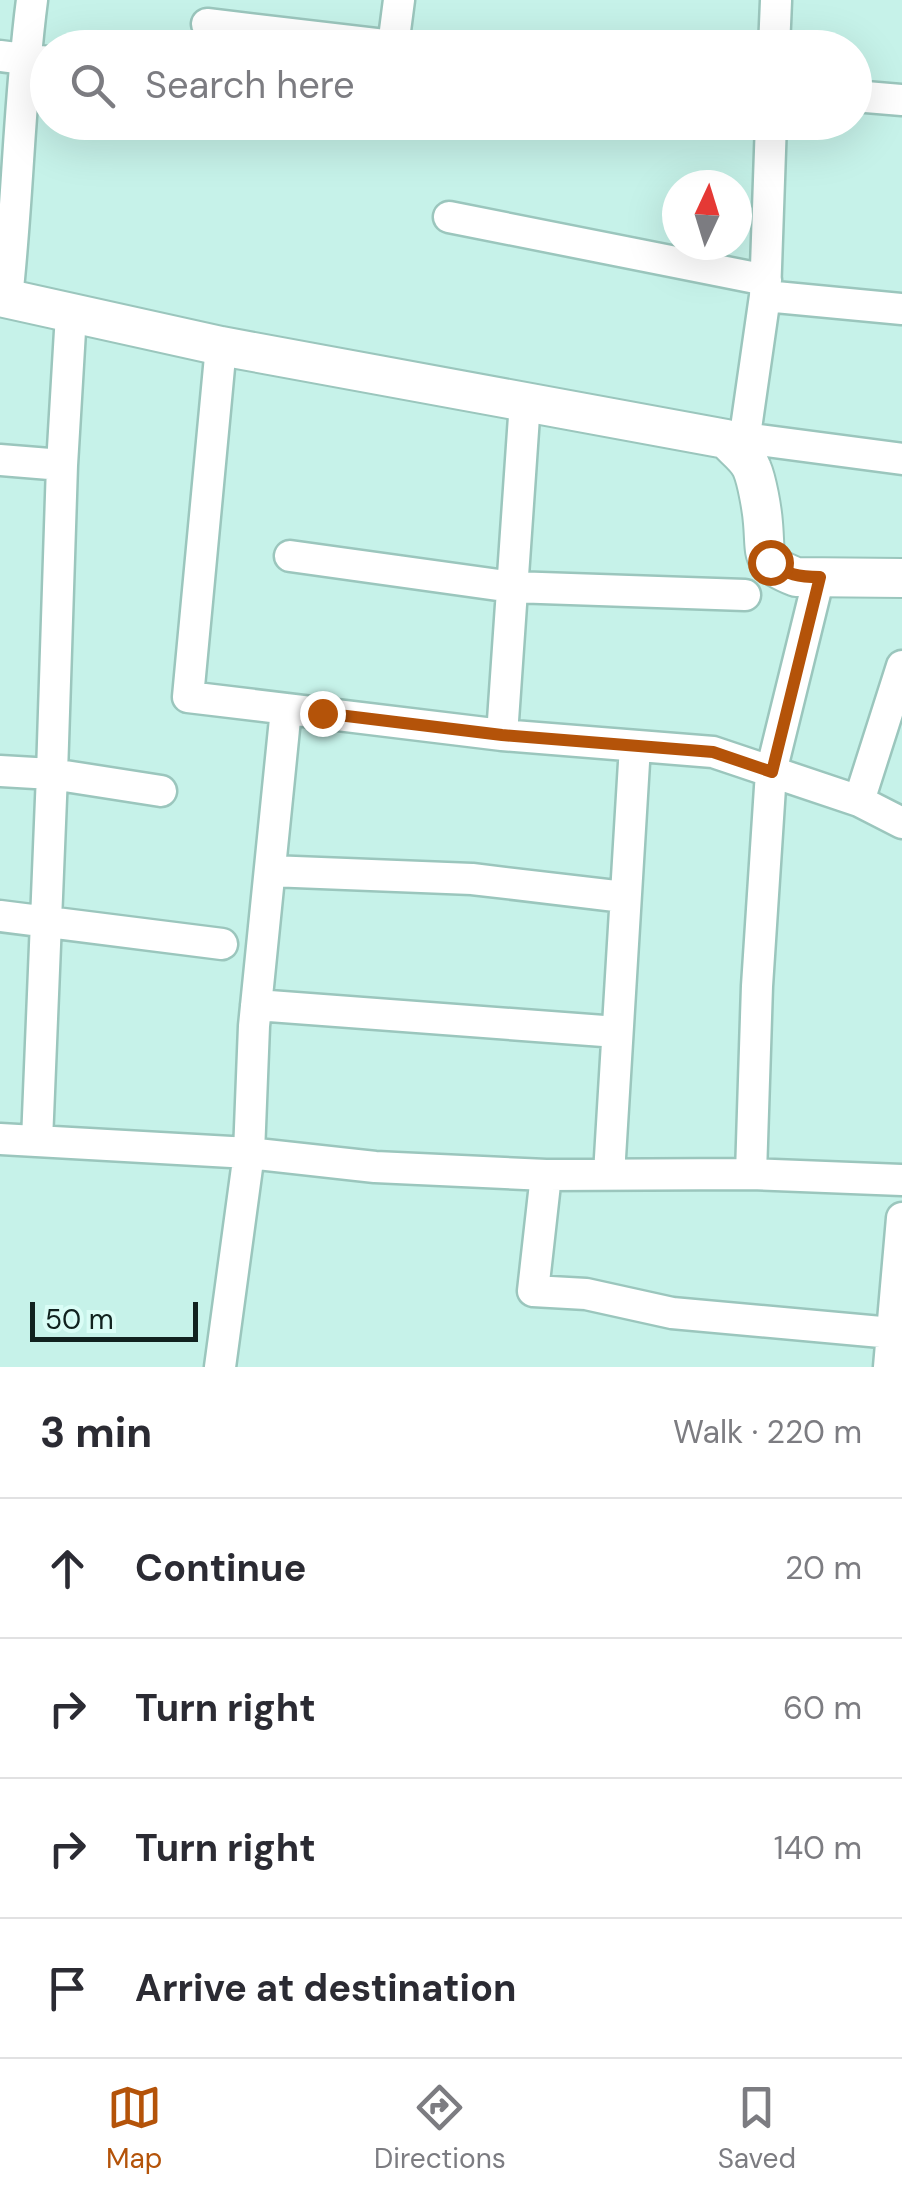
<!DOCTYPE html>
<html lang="en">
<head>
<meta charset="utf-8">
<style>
	body { margin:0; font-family:"DM Sans",sans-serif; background:#f7f7f7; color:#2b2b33 }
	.compass { position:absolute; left:662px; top:170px; width:90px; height:90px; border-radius:50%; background:#fff; box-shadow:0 10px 40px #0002; rotate:4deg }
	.scale { position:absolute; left:30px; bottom:25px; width:168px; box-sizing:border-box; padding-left:10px; border:5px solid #11221f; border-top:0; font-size:28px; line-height:35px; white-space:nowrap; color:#11221f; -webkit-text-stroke:8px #dafdf6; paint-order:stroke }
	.stop { position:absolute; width:30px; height:30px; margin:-22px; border:8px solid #b45309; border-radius:50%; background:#fff }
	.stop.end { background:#b45309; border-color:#fff; box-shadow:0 2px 10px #0008 }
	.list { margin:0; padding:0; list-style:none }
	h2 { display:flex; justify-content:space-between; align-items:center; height:130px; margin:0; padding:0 40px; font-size:42px }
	h2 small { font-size:32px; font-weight:400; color:#7c7c81 }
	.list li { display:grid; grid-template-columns:65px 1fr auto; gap:30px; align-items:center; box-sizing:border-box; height:140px; padding:0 40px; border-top:2px solid #e1e1e2 }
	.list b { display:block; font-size:38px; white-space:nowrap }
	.list em { font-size:32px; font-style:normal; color:#7c7c81 }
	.icon { flex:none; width:55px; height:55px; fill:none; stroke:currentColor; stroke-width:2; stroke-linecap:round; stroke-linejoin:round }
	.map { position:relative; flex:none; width:902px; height:1367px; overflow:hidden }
	.search { position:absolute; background:#fff; box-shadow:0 10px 40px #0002; left:30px; right:30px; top:30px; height:110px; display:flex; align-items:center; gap:25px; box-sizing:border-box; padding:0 35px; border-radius:55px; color:#7c7c81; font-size:38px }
	.sheet { height:690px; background:#fff }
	nav { display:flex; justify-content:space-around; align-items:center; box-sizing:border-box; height:140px; border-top:2px solid #e1e1e2; background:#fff; font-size:28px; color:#7c7c81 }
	nav a { display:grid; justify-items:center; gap:5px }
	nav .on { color:#b45309 }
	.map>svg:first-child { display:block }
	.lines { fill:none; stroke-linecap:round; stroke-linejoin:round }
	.minor-casing { stroke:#9bc6bd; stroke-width:35 }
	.major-casing { stroke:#9bc6bd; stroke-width:42 }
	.minor { stroke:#fff; stroke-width:30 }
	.major { stroke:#fff; stroke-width:38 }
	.route { stroke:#b45309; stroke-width:12 }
</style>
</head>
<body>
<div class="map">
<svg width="902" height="1367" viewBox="0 0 902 1367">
	<rect width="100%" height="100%" fill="#c6f2e9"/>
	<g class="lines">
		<defs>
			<path id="minor" d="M207,24l203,24
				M393,46l6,-46
				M774,48l2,-47
				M0,56l48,6
				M854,96l48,4
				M449,217l317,63
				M765,296l137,13
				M7,298c11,-99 12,-199 25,-298
				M221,346l-33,351 314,38 211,17 146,49 43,22
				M744,438l158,21
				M742,456l23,-160 6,-174
				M0,460l62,5
				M290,556l222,31 233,8
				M502,735l23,-333
				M0,771l52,3 109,17
				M859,801l43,-135
				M270,871l202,8 152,18
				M0,916l222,28
				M256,1005l361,27
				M0,1139l249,14 126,14 171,8 205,-1 151,6
				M37,1141l15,-367 10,-309 9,-151
				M609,1174l26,-428
				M751,1174l6,-188 14,-214 48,-195
				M546,1175l-13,116 53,3 86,19 220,20
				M220,1367l29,-214 5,-127 32,-317
				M889,1367l13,-149"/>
			<path id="major" d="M0,297l221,49 505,93c8,9 22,19 26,30 5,12 10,40 11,54 3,33 -4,39 33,54l106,1"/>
		</defs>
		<use href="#minor" class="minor-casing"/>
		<use href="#major" class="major-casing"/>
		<use href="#minor" class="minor"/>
		<use href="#major" class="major"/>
	</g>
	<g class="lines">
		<path class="route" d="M322,713l180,22 211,17 59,20 48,-195c-21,0 -33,-2 -50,-15"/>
	</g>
</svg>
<svg class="compass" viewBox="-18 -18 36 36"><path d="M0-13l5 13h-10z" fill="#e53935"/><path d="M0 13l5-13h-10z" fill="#7c7c81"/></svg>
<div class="scale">50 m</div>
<div class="stop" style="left:770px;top:562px"></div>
<div class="stop end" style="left:322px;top:713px"></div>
<div class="search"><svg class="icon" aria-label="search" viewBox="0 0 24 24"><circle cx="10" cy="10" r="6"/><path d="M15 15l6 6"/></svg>Search here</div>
</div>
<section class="sheet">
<h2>3 min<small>Walk · 220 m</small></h2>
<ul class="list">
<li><svg class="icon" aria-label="ahead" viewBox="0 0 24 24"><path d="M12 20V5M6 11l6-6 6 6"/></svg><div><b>Continue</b></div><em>20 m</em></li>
<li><svg class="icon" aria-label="right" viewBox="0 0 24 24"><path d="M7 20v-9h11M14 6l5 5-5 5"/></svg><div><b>Turn right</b></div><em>60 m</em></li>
<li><svg class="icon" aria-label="right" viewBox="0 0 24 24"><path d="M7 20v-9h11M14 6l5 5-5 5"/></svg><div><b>Turn right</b></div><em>140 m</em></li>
<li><svg class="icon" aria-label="arrive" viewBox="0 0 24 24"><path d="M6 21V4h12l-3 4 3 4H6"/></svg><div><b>Arrive at destination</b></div></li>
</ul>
</section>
<nav>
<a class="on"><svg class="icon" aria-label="map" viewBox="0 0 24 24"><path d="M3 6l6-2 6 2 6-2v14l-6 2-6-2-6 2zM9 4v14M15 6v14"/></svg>Map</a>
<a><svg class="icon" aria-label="directions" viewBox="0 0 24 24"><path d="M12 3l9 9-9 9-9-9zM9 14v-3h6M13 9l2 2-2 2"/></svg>Directions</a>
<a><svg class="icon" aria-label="saved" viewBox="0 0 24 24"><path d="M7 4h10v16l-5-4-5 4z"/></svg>Saved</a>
</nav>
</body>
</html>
